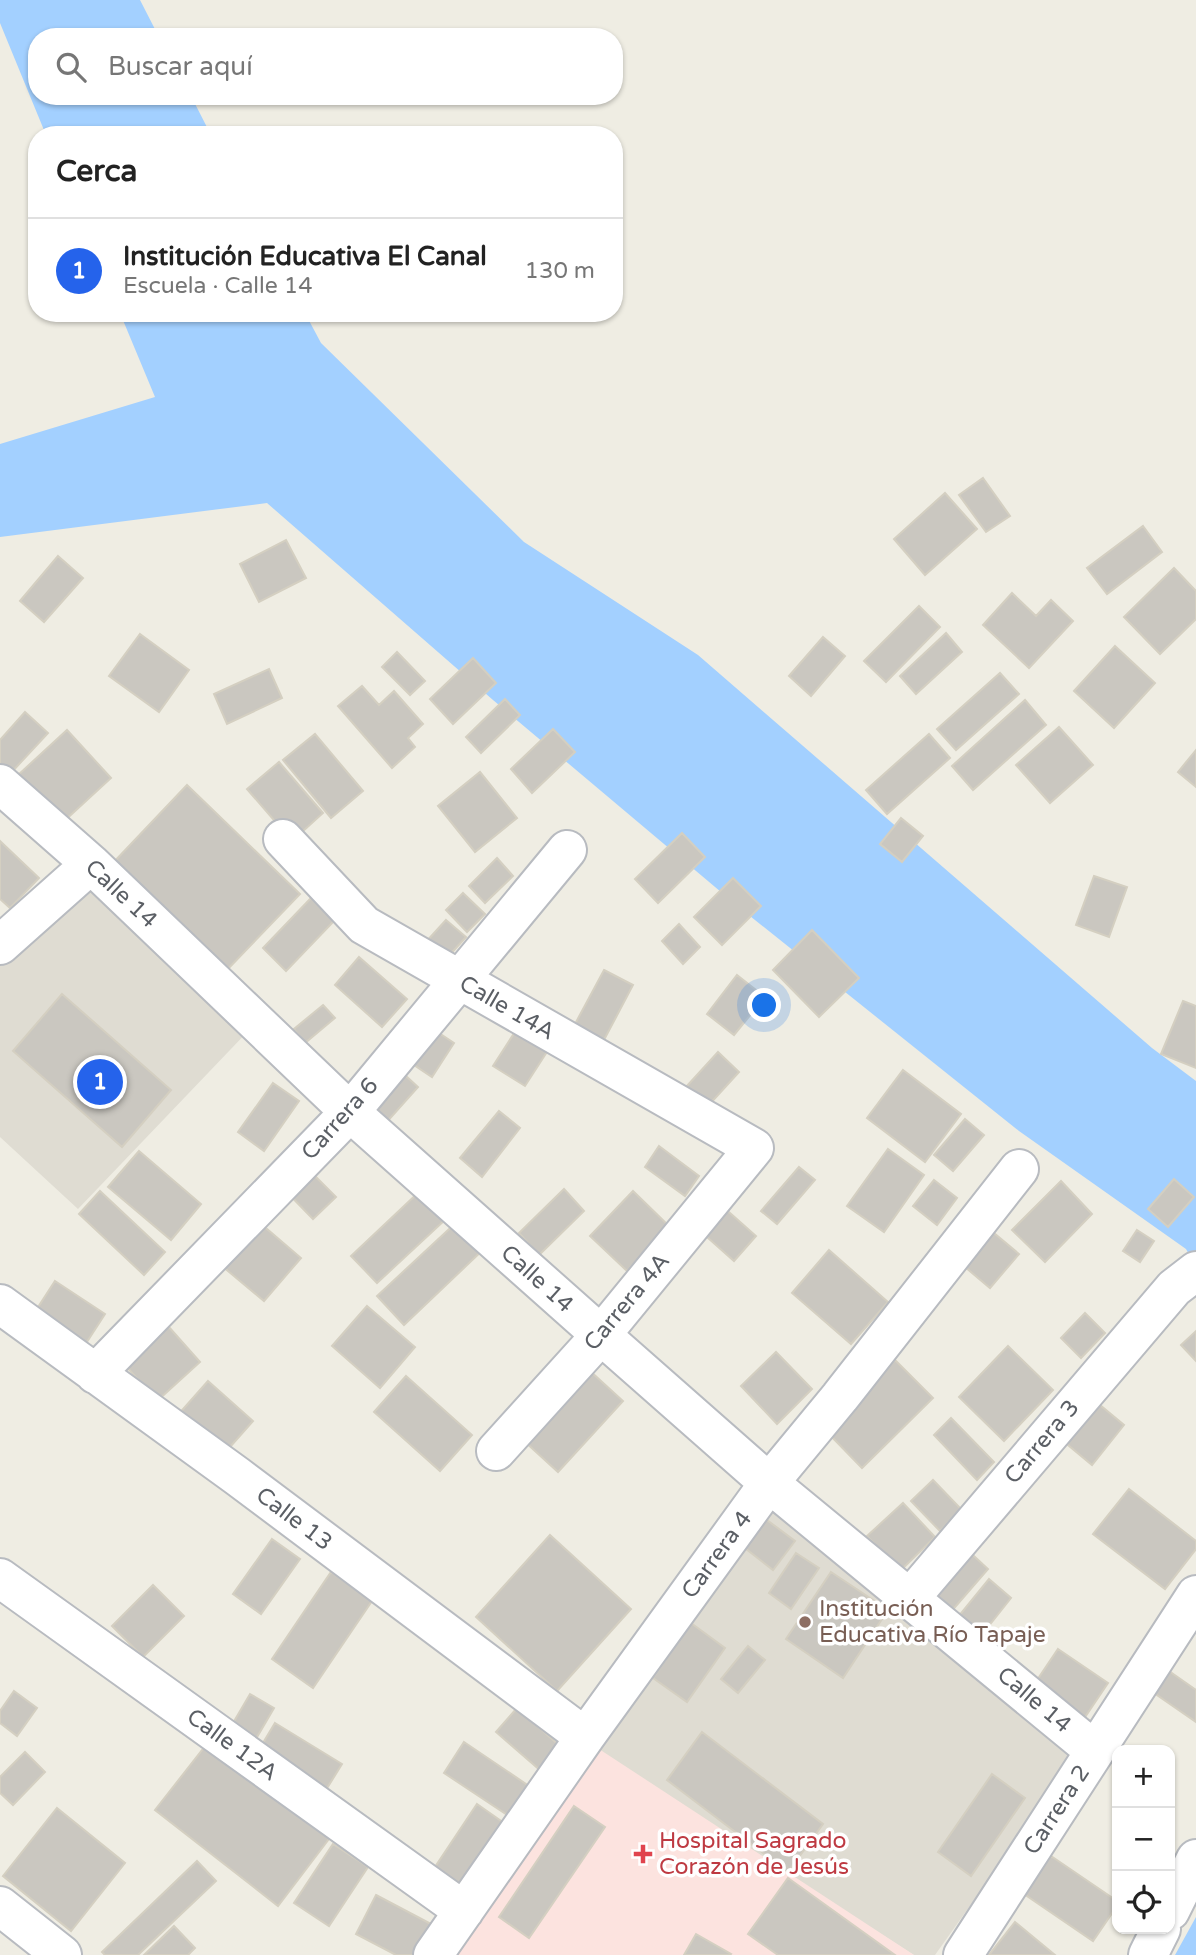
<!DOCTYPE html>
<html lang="es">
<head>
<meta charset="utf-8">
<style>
	body { margin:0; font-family:"Varela Round",sans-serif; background:#f2f2f2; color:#222 }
	.controls { position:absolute; right:21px; bottom:21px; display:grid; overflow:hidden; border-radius:14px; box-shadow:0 2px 5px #0004 }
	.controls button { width:63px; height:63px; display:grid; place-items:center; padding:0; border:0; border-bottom:2px solid #e0e0e0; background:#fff; color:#222; font:35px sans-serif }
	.you { position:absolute; left:765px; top:1006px; width:24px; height:24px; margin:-18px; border:5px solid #fff; border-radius:50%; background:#1a73e8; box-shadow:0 0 0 10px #1a73e833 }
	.badge { display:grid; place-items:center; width:46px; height:46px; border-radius:50%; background:#2563eb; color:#fff; font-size:23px; font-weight:700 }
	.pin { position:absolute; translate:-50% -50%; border:4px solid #fff; box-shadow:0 2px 7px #0006 }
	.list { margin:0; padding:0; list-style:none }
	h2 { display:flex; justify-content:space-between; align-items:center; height:91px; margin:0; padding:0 28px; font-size:30px }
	h2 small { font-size:23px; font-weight:400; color:#767676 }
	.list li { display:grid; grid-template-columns:46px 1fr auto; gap:21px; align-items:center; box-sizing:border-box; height:105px; padding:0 28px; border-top:2px solid #e0e0e0 }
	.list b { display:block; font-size:26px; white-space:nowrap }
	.list p { margin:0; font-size:23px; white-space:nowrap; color:#767676 }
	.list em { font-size:23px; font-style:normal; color:#767676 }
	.icon { flex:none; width:38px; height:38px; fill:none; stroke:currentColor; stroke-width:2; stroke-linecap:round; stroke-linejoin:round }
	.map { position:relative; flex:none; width:1196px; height:1955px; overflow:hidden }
	.search { position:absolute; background:#fff; box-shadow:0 2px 5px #0004; left:28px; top:28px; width:595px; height:77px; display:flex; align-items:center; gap:18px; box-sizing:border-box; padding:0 24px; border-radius:28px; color:#767676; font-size:26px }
	.panel { position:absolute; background:#fff; box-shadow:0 2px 5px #0004; left:28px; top:126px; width:595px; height:196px; border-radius:28px }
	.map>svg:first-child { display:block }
	.education { fill:#dfdcd2 }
	.medical { fill:#fce3df }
	.water { fill:#a3d0ff }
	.building { fill:#cac7c0; stroke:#d4cfc1; stroke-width:2 }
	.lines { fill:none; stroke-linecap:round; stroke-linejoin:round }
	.minor-casing { stroke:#b8bbc0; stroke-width:42 }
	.minor { stroke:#fff; stroke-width:38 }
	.education-dot { fill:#8d6e63; stroke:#fff; stroke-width:2.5 }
	.health-dot { fill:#e0444e; stroke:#fff; stroke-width:2.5 }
	.labels { text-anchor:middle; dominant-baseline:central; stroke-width:7; stroke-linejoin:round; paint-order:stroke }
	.street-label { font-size:23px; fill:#5b5f65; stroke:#fff }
	.education-label { font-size:23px; fill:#785e54; stroke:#fff; text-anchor:start }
	.health-label { font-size:23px; fill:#be3a42; stroke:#fff; text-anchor:start }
</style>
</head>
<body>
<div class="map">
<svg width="1196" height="1955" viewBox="0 0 1196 1955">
	<rect width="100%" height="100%" fill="#efede3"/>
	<path class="education" d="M90,875l162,152 -174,182 -78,-72v-178z
		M772,1494l308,257 -145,204h-21l-317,-201z"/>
	<path class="medical" d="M599,1749l315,206h-457z"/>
	<path class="water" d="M0,0h140l19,37h-122v59h154l20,39h-165l-46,-112z
		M120,313h185l16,30 203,199 174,113 454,393 44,33v186l-10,-18 -167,-118 -279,-223 -247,-208 -226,-197 -267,34v-93l155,-47z
		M1196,1917v38h-21z"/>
	<path class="building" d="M983,478l27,38 -24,16 -27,-37z
		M945,493l32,36 -52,46 -31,-36z
		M1143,526l19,26 -55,42 -20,-26z
		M286,540l20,38 -47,24 -19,-38z
		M58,556l25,22 -39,44 -24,-21z
		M1174,568l22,23v28l-36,35 -36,-37z
		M1012,593l24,23 15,-16 22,21 -44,47 -46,-43z
		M919,606l21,21 -54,55 -22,-21z
		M946,633l16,19 -46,42 -16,-18z
		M140,634l49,36 -30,42 -50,-36z
		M823,637l22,19 -34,40 -22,-20z
		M1115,646l40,37 -41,45 -40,-37z
		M397,652l28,29 -15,14 -28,-28z
		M473,658l23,25 -43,41 -23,-25z
		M269,669l13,29 -55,26 -13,-30z
		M1000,673l19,21 -63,56 -19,-21z
		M362,686l17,19 15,-14 29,33 -15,14 7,9 -23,21 -54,-62z
		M505,699l15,16 -39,38 -15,-16z
		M1025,700l21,25 -73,65 -21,-24z
		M25,712l23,21 -39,42 -9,-8v-27z
		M1059,727l34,38 -43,38 -34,-38z
		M553,729l22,23 -43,41 -21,-24z
		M67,730l44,48 -49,45 -44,-48z
		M315,734l48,57 -32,27 -48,-58z
		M929,734l21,24 -63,56 -21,-24z
		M1196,750v37l-18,-15z
		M279,762l44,51 -31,28 -45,-52z
		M480,772l37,46 -42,34 -37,-46z
		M187,785l113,109 -76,79 -113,-108z
		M901,818l22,18 -21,26 -22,-18z
		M682,833l23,24 -47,46 -23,-24z
		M0,841l39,37 -29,30 -10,-9z
		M497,858l16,18 -28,27 -16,-17z
		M1094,876l33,11 -18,50 -33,-12z
		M733,878l28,28 -39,39 -28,-28z
		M463,893l22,21 -18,18 -21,-22z
		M311,898l23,23 -48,50 -23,-23z
		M446,920l20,17 -21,23 -20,-17z
		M679,924l21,23 -17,17 -21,-23z
		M812,930l47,48 -40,39 -46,-47z
		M359,957l48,42 -25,28 -47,-42z
		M604,970l29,15 -29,55 -29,-16z
		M737,975l28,22 -31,38 -27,-21z
		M62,994l109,96 -49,57 -109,-96z
		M1183,1001l13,5v62l-35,-14z
		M323,1005l12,13 -30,25 -11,-14z
		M531,1007l32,20 -38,59 -32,-20z
		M421,1021l33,22 -22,34 -33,-22z
		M718,1052l21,20 -32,35 -21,-20z
		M393,1064l25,23 -34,38 -25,-22z
		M903,1070l58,44 -36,48 -58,-44z
		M273,1083l26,18 -35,50 -26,-19z
		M499,1111l21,17 -38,49 -22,-19z
		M965,1119l19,16 -31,36 -19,-16z
		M659,1146l40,30 -14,20 -40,-29z
		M888,1149l36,26 -40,57 -37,-26z
		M139,1151l62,53 -30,36 -63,-53z
		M297,1158l39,39 -23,22 -38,-39z
		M799,1167l16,13 -38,44 -16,-13z
		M1174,1179l20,18 -26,30 -20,-18z
		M934,1180l23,18 -20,27 -24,-19z
		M1061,1181l31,33 -47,48 -33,-32z
		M564,1189l20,22 -45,44 -20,-22z
		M100,1191l65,61 -21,23 -65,-61z
		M420,1191l26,28 -69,64 -26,-27z
		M633,1191l36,35 -42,45 -37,-35z
		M721,1205l35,31 -22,25 -35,-31z
		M253,1217l48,41 -37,43 -48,-40z
		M460,1219l26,28 -82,78 -27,-29z
		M988,1228l31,26 -29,34 -31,-26z
		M1137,1230l17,11 -14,21 -17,-11z
		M829,1250l59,52 -37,42 -59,-51z
		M55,1281l50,33 -24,37 -50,-33z
		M367,1306l48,41 -35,41 -48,-42z
		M1085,1313l20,20 -24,25 -20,-20z
		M168,1326l32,36 -43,39 -32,-36z
		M1196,1331v30l-15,-16z
		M1008,1346l45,44 -49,51 -45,-44z
		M776,1352l36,37 -35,35 -36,-38z
		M895,1360l38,38 -71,70 -37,-38z
		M589,1370l34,31 -65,71 -34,-31z
		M406,1376l66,59 -32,36 -66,-59z
		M208,1381l45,40 -31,35 -45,-40z
		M1094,1400l30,25 -32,40 -30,-25z
		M951,1418l43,44 -17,18 -43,-45z
		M933,1480l28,29 -21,22 -29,-30z
		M1129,1489l67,52v8l-31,40 -72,-55z
		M903,1503l32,34 -35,34 -33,-35z
		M763,1517l32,24 -22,29 -32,-25z
		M550,1535l81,74 -74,82 -81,-74z
		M272,1539l28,20 -39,55 -28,-20z
		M961,1544l27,25 -39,45 -28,-25z
		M796,1553l23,15 -28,41 -22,-16z
		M331,1572l41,29 -59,87 -41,-29z
		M831,1572l57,38 -45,68 -57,-39z
		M989,1579l22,19 -35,44 -23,-19z
		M153,1585l31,31 -41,41 -31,-31z
		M691,1623l34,25 -38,54 -34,-24z
		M748,1646l17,14 -27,33 -17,-14z
		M1058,1649l50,34 -29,43 -50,-34z
		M1169,1671l27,19v32l-42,-29z
		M14,1691l23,17 -20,28 -17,-13v-12z
		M250,1694l24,14 -21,36 -24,-14z
		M517,1708l44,39 -20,24 -45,-39z
		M275,1723l67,41 -21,34 -67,-40z
		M702,1732l121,92 -35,48 -121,-92z
		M210,1740l122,95 -54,71 -123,-96z
		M464,1742l65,44 -20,30 -65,-43z
		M25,1752l20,20 -32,33 -13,-12v-16z
		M992,1774l33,24 -54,78 -33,-24z
		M477,1804l27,19 -42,66 -29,-19z
		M574,1806l31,21 -76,111 -30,-21z
		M57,1808l68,55 -54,68 -68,-55z
		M333,1844l35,23 -39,59 -35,-23z
		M1051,1856l66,45v5l-24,35 -69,-47z
		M197,1861l19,20 -78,74h-33l-3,-3z
		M788,1878l107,77h-117l-30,-21z
		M376,1895l55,29 -16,31h-19l-40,-21z
		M1015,1922l40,33h-66z
		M174,1926l21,22 -7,7h-44z
		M696,1934l35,20 -1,1h-46z"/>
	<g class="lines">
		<defs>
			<path id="minor" d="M0,784l91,80 259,248 251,223 168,148 326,268
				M283,839l81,86 390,223 -153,187 -105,116
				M0,945l91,-81
				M0,1304l237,172 348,261
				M95,1374l255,-262 217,-262
				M0,1578l464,333
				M911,1597l263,-309 22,-17
				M0,1906l62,49
				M1170,1911l26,-52
				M433,1955l152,-218 184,-254 71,-86 179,-228
				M963,1955l233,-360
				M1148,1955l13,-26"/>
		</defs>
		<use href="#minor" class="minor-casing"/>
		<use href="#minor" class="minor"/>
	</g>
	<circle class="education-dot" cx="805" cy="1622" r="7"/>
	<path class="health-dot" d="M639.5 1843.5h7v7h7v7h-7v7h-7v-7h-7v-7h7z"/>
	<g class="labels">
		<g class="street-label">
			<text transform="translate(121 894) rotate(43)">Calle 14</text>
			<text transform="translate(507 1008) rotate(30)">Calle 14A</text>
			<text transform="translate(340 1119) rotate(-48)">Carrera 6</text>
			<text transform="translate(537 1279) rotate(42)">Calle 14</text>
			<text transform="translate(627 1302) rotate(-50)">Carrera 4A</text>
			<text transform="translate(1042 1442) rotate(-50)">Carrera 3</text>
			<text transform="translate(294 1519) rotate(37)">Calle 13</text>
			<text transform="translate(717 1555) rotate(-54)">Carrera 4</text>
			<text transform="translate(1034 1700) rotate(40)">Calle 14</text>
			<text transform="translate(232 1745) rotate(36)">Calle 12A</text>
			<text transform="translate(1057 1810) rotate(-57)">Carrera 2</text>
		</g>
		<g class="education-label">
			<text x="819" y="1609">Institución<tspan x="819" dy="26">Educativa Río Tapaje</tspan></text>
		</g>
		<g class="health-label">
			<text x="659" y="1841">Hospital Sagrado<tspan x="659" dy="26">Corazón de Jesús</tspan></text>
		</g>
	</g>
</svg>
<div class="controls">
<button>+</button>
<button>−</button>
<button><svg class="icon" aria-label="locate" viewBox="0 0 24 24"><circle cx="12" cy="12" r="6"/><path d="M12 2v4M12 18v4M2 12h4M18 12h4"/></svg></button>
</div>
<div class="you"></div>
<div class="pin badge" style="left:100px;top:1082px">1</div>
<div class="search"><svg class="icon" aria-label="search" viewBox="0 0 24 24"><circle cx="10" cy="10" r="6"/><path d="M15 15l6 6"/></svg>Buscar aquí</div>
<section class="panel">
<h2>Cerca<small></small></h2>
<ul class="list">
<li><span class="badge">1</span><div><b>Institución Educativa El Canal</b><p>Escuela · Calle 14</p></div><em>130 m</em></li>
</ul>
</section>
</div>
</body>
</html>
